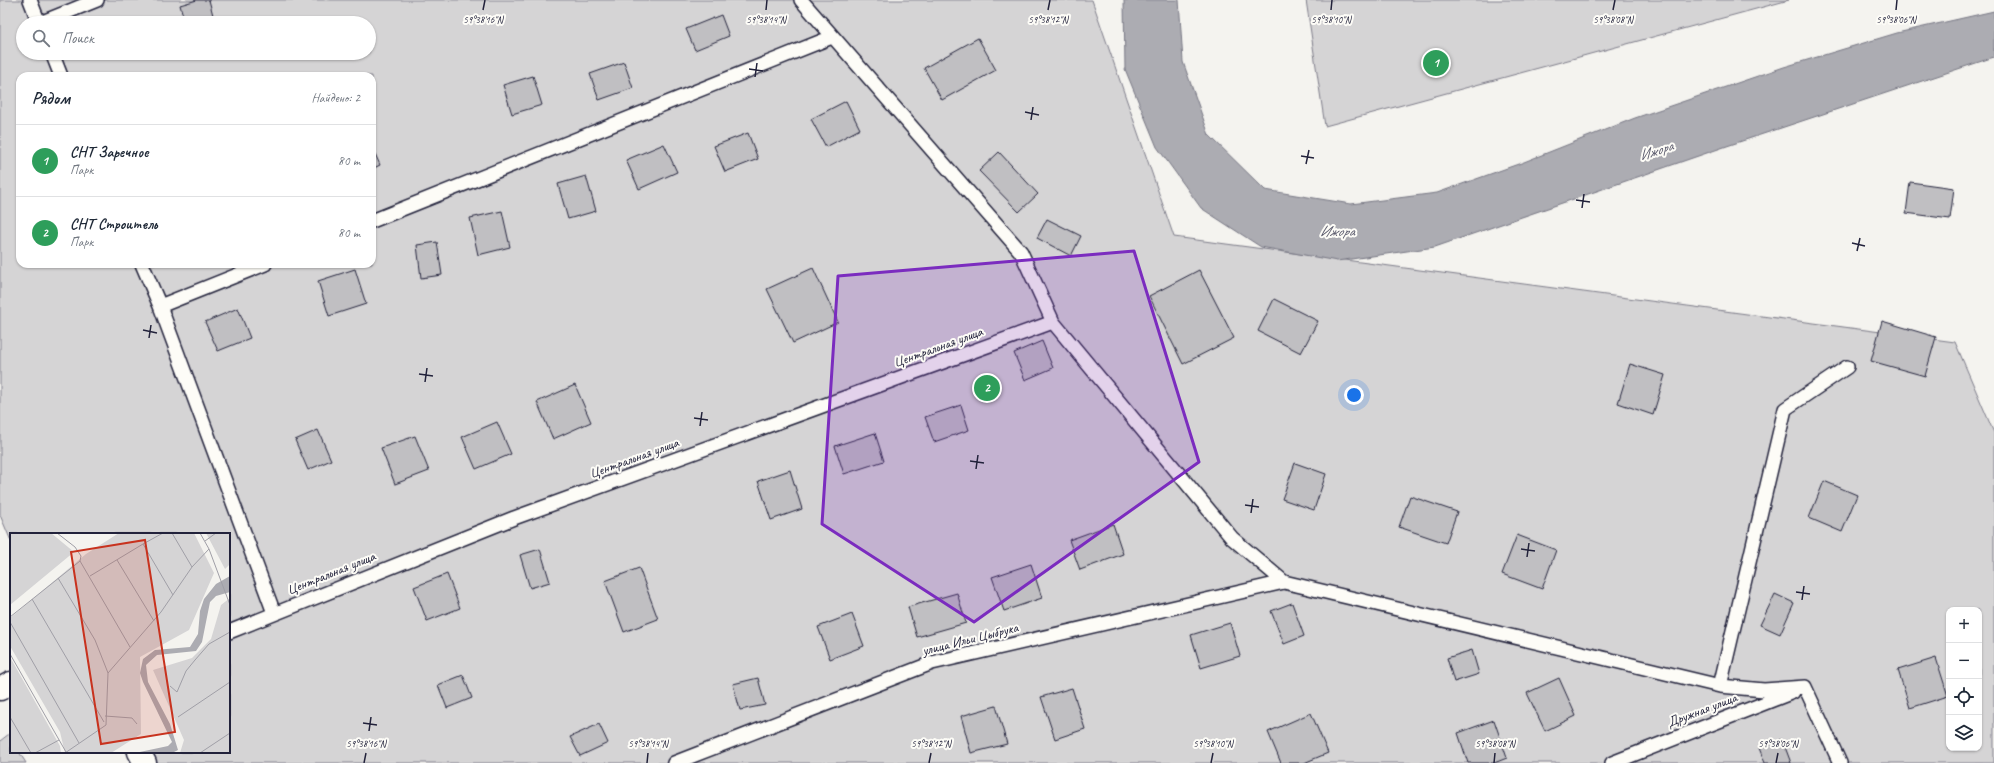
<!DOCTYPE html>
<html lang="ru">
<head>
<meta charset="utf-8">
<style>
	body { margin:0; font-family:Caveat,sans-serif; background:#f2f2f3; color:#1f2937 }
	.controls { position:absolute; right:12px; bottom:12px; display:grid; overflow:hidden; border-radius:8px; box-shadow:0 1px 3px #0004 }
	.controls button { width:36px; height:36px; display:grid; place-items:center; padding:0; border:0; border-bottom:1px solid #e0e1e3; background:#fff; color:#1f2937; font:20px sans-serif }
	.you { position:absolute; left:1354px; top:395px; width:14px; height:14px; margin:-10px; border:3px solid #fff; border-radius:50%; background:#1a73e8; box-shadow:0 0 0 6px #1a73e833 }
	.badge { display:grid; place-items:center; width:26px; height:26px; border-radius:50%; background:#0b8043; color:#fff; font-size:13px; font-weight:700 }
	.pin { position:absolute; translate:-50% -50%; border:2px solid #fff; box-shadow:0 1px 4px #0006 }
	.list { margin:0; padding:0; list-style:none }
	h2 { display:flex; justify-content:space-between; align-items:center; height:52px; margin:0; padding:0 16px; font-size:17px }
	h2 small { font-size:13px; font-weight:400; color:#747a83 }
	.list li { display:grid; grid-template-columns:26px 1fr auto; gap:12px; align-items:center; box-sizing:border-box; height:72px; padding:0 16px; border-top:1px solid #e0e1e3 }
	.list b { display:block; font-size:15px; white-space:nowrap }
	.list p { margin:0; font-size:13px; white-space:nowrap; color:#747a83 }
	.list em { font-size:13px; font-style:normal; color:#747a83 }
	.icon { flex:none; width:22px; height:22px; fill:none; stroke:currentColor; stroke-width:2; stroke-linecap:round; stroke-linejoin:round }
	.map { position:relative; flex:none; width:1994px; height:763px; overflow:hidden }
	.search { position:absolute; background:#fff; box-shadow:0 1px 3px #0004; left:16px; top:16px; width:360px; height:44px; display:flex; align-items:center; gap:10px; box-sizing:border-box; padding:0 14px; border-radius:22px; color:#747a83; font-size:15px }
	.panel { position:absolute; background:#fff; box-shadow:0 1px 3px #0004; left:16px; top:72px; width:360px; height:196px; border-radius:12px }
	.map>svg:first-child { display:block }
	.green { fill:#d5d4d5; stroke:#7c7b88; fill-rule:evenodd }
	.water { fill:#acacb2; stroke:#757582 }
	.building { fill:#c0bfc2; stroke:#22223b }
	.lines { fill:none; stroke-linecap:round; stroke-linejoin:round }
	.lane-casing { stroke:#22223b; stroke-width:16 }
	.street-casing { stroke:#22223b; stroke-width:25 }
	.lane { stroke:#fdfcf7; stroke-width:13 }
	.street { stroke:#fdfcf7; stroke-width:22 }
	.marked { fill:#7b2cbf; fill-opacity:0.2; stroke:#7b2cbf; stroke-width:3; stroke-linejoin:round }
	.ticks { fill:none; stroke:#22223b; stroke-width:1.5 }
	.labels { text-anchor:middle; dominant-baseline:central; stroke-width:4; stroke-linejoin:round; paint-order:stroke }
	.street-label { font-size:14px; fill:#22223b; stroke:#fdfcf7 }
	.water-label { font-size:15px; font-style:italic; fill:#59596b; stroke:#fdfcf7 }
	.inset-road { fill:none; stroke:#a09fa7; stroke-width:1 }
	.view { fill:#c8321e; fill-opacity:0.15; stroke:#c8321e; stroke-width:2 }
	.inset-edge { fill:none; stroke:#22223b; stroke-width:2 }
	.ticks-label { font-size:10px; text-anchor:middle; fill:#22223b; stroke:#fdfcf7; stroke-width:4; stroke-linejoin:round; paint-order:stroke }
</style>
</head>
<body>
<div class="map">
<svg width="1994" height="763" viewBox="0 0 1994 763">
	<rect width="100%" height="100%" fill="#f4f3ef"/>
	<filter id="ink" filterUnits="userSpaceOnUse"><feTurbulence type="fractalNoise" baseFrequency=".025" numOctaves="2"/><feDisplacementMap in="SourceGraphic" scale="8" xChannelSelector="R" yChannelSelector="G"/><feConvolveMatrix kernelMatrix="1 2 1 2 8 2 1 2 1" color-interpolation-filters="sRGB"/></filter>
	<g filter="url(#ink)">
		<path class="green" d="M0,0h1092l82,237 781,105 39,91v330h-1861l-7,-11h103v-218h-218v7l-11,-26zM23,23h346v30h-346zM20,76h352v188h-352zM1949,610h30v138h-30z
			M1306,0h483l-464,126z
			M9,734l2,4v14h8l7,11h-26v-22z"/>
		<path class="water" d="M1124,0h55l4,62 26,73 56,55 86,14 86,-11 87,-31 111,-44 149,-51 113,-34 97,-22v46l-267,89 -292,101 -98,14 -76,-14 -60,-39 -44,-61 -32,-78z"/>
		<path class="building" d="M197,0h12l6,23h-30l-5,-18z
			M721,15l8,21 -34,14 -9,-21z
			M109,19l2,4h-12z
			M978,38l18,32 -54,30 -18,-32z
			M624,62l9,26 -34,12 -9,-26z
			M533,76l9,29 -30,9 -9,-29z
			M846,101l14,28 -34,18 -15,-28z
			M748,133l10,26 -33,13 -11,-26z
			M664,144l13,28 -38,17 -13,-29z
			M372,147l8,18 -8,4z
			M999,152l39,42 -19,18 -40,-41z
			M586,176l10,35 -28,8 -10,-35z
			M1910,182l44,6 -4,31 -44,-6z
			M502,211l8,36 -32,8 -8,-37z
			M1047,219l34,17 -10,20 -34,-18z
			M437,242l5,33 -21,3 -4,-33z
			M813,268l25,54 -45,21 -26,-54z
			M355,269l11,35 -37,12 -11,-35z
			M1199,270l35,68 -51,26 -34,-68z
			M1274,299l44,22 -17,32 -43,-22z
			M238,308l12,30 -32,13 -13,-29z
			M1882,321l54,16 -11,39 -54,-15z
			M1042,341l11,27 -28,12 -11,-27z
			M1630,364l35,11 -12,40 -35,-12z
			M575,385l16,37 -38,17 -16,-37z
			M961,405l8,25 -35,12 -9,-25z
			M497,422l14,32 -35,15 -14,-32z
			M318,430l13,30 -23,10 -13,-30z
			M875,433l9,28 -40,13 -9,-28z
			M415,436l14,35 -34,13 -14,-36z
			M1295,463l31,11 -12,36 -32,-11z
			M790,470l12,39 -31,11 -13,-39z
			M1824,481l33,14 -15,37 -33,-14z
			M1410,496l47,16 -11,31 -47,-16z
			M1113,524l10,30 -43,16 -11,-30z
			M1517,535l39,15 -14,39 -40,-15z
			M540,549l10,33 -20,6 -10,-33z
			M1031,564l11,34 -38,13 -12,-34z
			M639,568l19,51 -34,13 -19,-51z
			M447,574l13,34 -33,13 -13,-34z
			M957,593l9,30 -49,14 -9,-30z
			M1775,594l19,9 -14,31 -20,-9z
			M1292,603l12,33 -20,8 -13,-33z
			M852,614l12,32 -34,13 -12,-32z
			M1230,623l10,33 -39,12 -10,-33z
			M1472,650l7,24 -25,8 -7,-24z
			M1936,658l12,38 -38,12 -12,-38z
			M463,675l9,23 -25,10 -9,-23z
			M758,678l7,27 -25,5 -7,-26z
			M1559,678l17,38 -31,15 -18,-38z
			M1072,688l13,41 -30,10 -14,-42z
			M996,706l11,38 -36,9 -10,-37z
			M1311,713l17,40 -24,10h-23l-13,-31z
			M1494,720l13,38 -13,5h-26l-10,-30z
			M599,724l9,19 -28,13 -10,-19z
			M1782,739l9,24h-26l-6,-15z"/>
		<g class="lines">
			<defs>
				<path id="lane" d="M30,0l9,23
					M801,0l220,252 32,70 179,216 52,44 436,104 44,4 41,-3 35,76
					M40,23l57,-23
					M52,53l9,23
					M372,221l460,-184
					M142,264l18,42 114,307
					M160,306l105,-42
					M229,632l285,-114 539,-196
					M1720,686l65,-277 62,-42
					M674,763l258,-100 352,-81
					M1612,763l181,-71"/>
				<path id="street" d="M0,689l11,-6
					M139,752l6,11"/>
			</defs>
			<use href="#lane" class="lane-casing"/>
			<use href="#street" class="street-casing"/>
			<use href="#lane" class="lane"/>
			<use href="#street" class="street"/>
		</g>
	</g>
	<path class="marked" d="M1134,251l65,211 -225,160 -152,-98 16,-248z"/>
	<path class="ticks" d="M483,10l2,-10M766,10l1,-10M1048,10l2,-10M1331,10l1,-10M1613,10l2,-10M1896,10l1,-10M749,69l14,2M755,77l2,-14M1025,112l14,3M1031,120l2,-13M1301,156l13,2M1306,164l3,-14M1576,200l14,2M1582,208l2,-14M1852,243l13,3M1857,251l3,-13M143,330l14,3M149,338l2,-13M419,374l14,2M425,382l2,-14M694,418l14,2M700,426l2,-14M970,461l14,2M976,469l2,-14M1245,505l14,2M1251,513l2,-14M1521,549l14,2M1527,557l2,-14M1796,592l14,2M1802,600l2,-14M363,723l14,2M369,731l2,-14M364,763l2,-10M647,763l1,-10M929,763l2,-10M1211,763l2,-10M1494,763l1,-10M1776,763l2,-10"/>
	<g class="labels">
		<g class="street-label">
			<text transform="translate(938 347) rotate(-20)">Центральная улица</text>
			<text transform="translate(634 458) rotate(-20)">Центральная улица</text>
			<text transform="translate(331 573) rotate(-22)">Центральная улица</text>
			<text transform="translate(970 639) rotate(-14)">улица Ильи Цыбрука</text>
			<text transform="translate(1702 710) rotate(-21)">Дружная улица</text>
		</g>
		<g class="water-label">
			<text transform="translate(1656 151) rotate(-18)">Ижора</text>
			<text x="1337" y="231">Ижора</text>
		</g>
	</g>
	<g transform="translate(10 533)">
		<rect width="220" height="220" fill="#f4f3ef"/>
		<path d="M0,0h41l23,19 -64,53zM109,0h75l20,40 -25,57 -49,27 1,77 -30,19h-46l-5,-21 -50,-86v-28l76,-64zM196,0h24v31l-5,5zM220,65v155h-50l4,-13 -31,-70 39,-12 19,-19 10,-34zM0,124l50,89 1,7h-51z" fill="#d5d4d5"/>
		<path d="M220,43v16l-14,4 -6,6 -8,40 -6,9 -39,4 -11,10 2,17 22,42 8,26 -6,3h-37l33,-7 4,-4 -29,-60 -3,-9 3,-14 12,-9 35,-3 8,-13 2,-23 4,-12 12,-15z" fill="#acacb2"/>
		<path class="inset-road" d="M153,0l-20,11 30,51M162,0l20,34M190,0l9,16 21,56M195,8l11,-8M107,27l37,61M70,28l50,86M80,43l53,-32M48,45l37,62 13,33M22,66l72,123M0,84l70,-56 1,-5 -6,-9 -18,-14M0,89l69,121M0,121l56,98M160,153l7,6 9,-21 9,-11 14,-16 21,-12M95,183l27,2 5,6M0,184l21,36M168,184l52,-35M25,220l24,-13M55,220l41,-28 2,-52 53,-61 31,-45 17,-18M190,220l30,-20"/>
		<path class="view" d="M135,7l30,192 -74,12 -30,-192z"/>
		<rect width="220" height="220" class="inset-edge"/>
	</g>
	<g class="ticks-label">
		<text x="483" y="23">59°38'16"N</text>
		<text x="766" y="23">59°38'14"N</text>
		<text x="1048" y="23">59°38'12"N</text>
		<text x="1331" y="23">59°38'10"N</text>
		<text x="1613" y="23">59°38'08"N</text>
		<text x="1896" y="23">59°38'06"N</text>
		<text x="366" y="747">59°38'16"N</text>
		<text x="648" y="747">59°38'14"N</text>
		<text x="931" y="747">59°38'12"N</text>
		<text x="1213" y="747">59°38'10"N</text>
		<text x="1495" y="747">59°38'08"N</text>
		<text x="1778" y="747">59°38'06"N</text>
	</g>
</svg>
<div class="controls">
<button>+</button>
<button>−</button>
<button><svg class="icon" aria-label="locate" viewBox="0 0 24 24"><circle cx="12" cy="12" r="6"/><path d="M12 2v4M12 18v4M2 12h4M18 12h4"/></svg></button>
<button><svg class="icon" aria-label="layers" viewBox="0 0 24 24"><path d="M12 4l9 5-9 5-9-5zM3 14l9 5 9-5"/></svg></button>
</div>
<div class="you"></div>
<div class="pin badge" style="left:1436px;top:63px;background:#2e9e5b">1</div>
<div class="pin badge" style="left:987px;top:388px;background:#2e9e5b">2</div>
<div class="search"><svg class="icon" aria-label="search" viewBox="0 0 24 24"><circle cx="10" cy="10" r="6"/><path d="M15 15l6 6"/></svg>Поиск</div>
<section class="panel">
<h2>Рядом<small>Найдено: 2</small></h2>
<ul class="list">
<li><span class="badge" style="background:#2e9e5b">1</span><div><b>СНТ Заречное</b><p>Парк</p></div><em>80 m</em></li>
<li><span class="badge" style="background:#2e9e5b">2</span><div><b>СНТ Строитель</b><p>Парк</p></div><em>80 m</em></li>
</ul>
</section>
</div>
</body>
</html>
